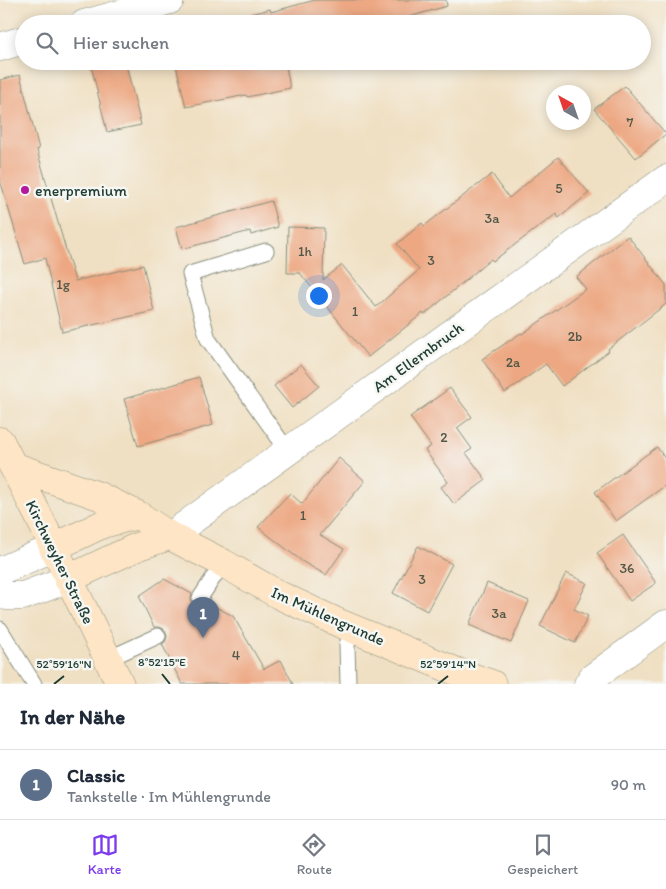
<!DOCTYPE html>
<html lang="de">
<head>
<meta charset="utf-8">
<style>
	body { margin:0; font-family:Itim,sans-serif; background:#f6f6f7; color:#1f2937 }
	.compass { position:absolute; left:546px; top:85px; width:45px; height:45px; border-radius:50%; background:#fff; box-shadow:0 2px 12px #0003; rotate:320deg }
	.you { position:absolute; left:318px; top:295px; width:18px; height:18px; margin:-12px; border:4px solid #fff; border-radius:50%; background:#1a73e8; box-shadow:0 0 0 8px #1a73e833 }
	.badge { display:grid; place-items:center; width:32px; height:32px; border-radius:50%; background:#7c3aed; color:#fff; font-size:16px; font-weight:700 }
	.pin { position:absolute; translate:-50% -41px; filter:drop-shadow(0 1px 2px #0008) }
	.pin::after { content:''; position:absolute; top:26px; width:18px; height:15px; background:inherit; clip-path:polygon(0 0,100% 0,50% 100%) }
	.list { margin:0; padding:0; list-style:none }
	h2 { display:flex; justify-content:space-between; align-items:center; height:65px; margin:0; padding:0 20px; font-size:21px }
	h2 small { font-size:16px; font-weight:400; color:#747a83 }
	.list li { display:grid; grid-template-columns:32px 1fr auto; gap:15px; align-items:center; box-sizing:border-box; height:70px; padding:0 20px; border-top:1px solid #e0e1e3 }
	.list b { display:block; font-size:19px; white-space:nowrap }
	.list p { margin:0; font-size:16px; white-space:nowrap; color:#747a83 }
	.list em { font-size:16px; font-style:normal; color:#747a83 }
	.icon { flex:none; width:28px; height:28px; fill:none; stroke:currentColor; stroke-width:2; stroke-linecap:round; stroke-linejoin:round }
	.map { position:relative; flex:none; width:666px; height:684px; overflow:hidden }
	.search { position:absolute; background:#fff; box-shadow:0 2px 12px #0003; left:15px; right:15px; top:15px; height:55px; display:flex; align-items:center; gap:12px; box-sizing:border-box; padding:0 18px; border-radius:28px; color:#747a83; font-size:19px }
	.sheet { height:135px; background:#fff }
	nav { display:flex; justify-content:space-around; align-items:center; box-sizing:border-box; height:70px; border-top:1px solid #e0e1e3; background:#fff; font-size:14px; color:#747a83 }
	nav a { display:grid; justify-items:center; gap:2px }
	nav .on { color:#7c3aed }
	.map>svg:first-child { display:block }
	.building { fill:#eda883 }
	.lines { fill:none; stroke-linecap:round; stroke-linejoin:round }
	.service-casing { stroke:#888e7c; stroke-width:17 }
	.minor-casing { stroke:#888e7c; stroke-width:29 }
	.secondary-casing { stroke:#888e7c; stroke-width:29 }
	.service { stroke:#fff; stroke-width:15 }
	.minor { stroke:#fff; stroke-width:28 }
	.secondary { stroke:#fde5c5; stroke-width:28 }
	.ticks { fill:none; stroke:#1f3d34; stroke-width:2 }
	.poi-dot { fill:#b5179e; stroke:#f6f6f2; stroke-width:2 }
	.labels { text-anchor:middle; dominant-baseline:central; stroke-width:5; stroke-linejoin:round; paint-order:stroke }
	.number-label { font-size:14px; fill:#525848 }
	.poi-label { font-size:16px; fill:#1f3d34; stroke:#f6f6f2; text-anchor:start }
	.street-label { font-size:16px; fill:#1f3d34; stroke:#f6f6f2 }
	.ticks-label { font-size:12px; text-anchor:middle; fill:#1f3d34; stroke:#f6f6f2; stroke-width:5; stroke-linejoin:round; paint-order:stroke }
</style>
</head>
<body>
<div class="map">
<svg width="666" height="684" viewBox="0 0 666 684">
	<rect width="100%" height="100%" fill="#f6f6f2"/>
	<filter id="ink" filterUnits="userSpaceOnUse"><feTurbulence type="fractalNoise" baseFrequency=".02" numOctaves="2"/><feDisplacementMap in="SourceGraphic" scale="10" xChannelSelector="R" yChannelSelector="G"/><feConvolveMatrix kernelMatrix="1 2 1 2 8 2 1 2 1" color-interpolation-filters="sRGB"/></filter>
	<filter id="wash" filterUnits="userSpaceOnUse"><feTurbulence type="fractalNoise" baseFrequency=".0096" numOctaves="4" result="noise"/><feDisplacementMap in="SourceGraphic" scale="20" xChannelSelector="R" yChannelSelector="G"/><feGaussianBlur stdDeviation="1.12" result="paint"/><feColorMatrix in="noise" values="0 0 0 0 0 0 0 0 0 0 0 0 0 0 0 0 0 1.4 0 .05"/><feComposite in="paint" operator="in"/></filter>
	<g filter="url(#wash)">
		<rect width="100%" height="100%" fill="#f0e0c3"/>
		<g id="blocks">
			<path class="building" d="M315,0h131l1,6 -62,18h-172l57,-15 1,3z
				M90,61h35l16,64 -34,7z
				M175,61h110l5,27 -43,9 -1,-2 -60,12z
				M20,75l19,74 -2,1 38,131 68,-16 11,46 -92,21 -17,-74 -20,6 -25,-84v-100z
				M625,86l41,48 -30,24 -42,-49z
				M558,157l31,36 -30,25 -3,-4 -63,47 -2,-2 -67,56 -1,-2 -55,44 -68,-84h-13l1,-46 36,1 -1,52 19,-15 34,42 43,-37 -22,-26 25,-21 2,3 68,-52 17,24z
				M271,201l7,26 -27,8 -1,-4 -68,18 -6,-22z
				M628,236l38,49v19l-58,45 1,2 -47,35 -16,-22 -41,29 -23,-34 39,-26 1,1 64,-45 -10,-12z
				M301,364l18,22 -27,22 -18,-22z
				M199,377l14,48 -75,21 -14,-47z
				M450,388l22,29 -15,11 15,21 -6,4 20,27 -32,24 -13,-17 7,-5 -23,-32 6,-4 -21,-29z
				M657,447l9,13v25l-50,36 -21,-29z
				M339,458l26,23 -45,54 24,14 -18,26 -23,-13 -45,-35 32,-34 12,11z
				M623,535l33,48 -26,18 -33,-48z
				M418,546l34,18 -25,47 -34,-18z
				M566,573l21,10 -13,26 14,7 -13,27 -35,-17z
				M164,579l28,15 -1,4v4l4,4 5,1h4l4,-4 25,13 31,53 17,-9 12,24h-111l-20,-40 3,-2 2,-5 -1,-5 -2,-3 -5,-2h-5l-15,-31z
				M487,583l42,18 -18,42 -42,-18z"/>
		</g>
	</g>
	<g filter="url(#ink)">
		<use href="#blocks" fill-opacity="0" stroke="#888e7c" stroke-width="1"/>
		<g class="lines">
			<defs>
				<path id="service" d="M266,251l-76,23 18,65 80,112
					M200,598l23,-35
					M0,629l34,55
					M108,659l50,-23
					M348,684l-1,-39 5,-17"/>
				<path id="minor" d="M84,24l86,-24
					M0,47l24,-7
					M170,536l496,-357
					M0,571l53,-23
					M0,595l8,1h15l45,-17
					M588,684l4,-6 74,-54"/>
				<path id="secondary" d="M0,441l37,72 83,171
					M13,466l86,30 39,19 32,21 53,27 56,32 60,28 121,50 32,11
					M53,548l50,-24 35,-9
					M68,579l71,-33 31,-10"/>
			</defs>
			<use href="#service" class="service-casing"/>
			<use href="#minor" class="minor-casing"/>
			<use href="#secondary" class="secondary-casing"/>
			<use href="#service" class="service"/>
			<use href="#minor" class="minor"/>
			<use href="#secondary" class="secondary"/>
		</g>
	</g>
	<path class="ticks" d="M162,674l8,10M54,684l10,-8M438,684l10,-8"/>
	<circle class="poi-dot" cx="25" cy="190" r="5"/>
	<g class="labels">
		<g class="number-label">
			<text x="630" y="122">7</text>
			<text x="559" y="188">5</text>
			<text x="492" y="218">3a</text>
			<text x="305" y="251">1h</text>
			<text x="431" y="260">3</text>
			<text x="63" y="284">1g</text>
			<text x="355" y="311">1</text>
			<text x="575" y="336">2b</text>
			<text x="513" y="362">2a</text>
			<text x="444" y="437">2</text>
			<text x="303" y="515">1</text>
			<text x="627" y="568">36</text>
			<text x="422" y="579">3</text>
			<text x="499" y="613">3a</text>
			<text x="236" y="655">4</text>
		</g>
		<g class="poi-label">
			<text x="35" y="190">enerpremium</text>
		</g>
		<g class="street-label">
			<text transform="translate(418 357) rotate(-36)">Am Ellernbruch</text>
			<text transform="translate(60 562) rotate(64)">Kirchweyher Straße</text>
			<text transform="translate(328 616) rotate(24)">Im Mühlengrunde</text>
		</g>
	</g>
	<g class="ticks-label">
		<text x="162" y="666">8°52'15"E</text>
		<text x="64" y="668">52°59'16"N</text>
		<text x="448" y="668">52°59'14"N</text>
	</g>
</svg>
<svg class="compass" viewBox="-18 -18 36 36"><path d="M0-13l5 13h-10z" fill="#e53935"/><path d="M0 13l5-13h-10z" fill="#747a83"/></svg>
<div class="you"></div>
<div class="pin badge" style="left:203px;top:638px;background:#5c6f8a">1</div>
<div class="search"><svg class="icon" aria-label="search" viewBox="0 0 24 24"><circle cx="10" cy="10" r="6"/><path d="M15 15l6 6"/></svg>Hier suchen</div>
</div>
<section class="sheet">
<h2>In der Nähe<small></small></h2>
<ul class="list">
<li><span class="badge" style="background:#5c6f8a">1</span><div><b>Classic</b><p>Tankstelle · Im Mühlengrunde</p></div><em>90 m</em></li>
</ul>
</section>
<nav>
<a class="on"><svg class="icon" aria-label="map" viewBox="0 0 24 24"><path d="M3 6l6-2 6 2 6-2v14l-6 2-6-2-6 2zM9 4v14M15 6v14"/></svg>Karte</a>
<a><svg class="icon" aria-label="directions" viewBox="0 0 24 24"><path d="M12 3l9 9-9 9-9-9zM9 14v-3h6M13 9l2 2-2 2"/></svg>Route</a>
<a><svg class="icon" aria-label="saved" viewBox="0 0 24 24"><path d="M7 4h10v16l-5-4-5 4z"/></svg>Gespeichert</a>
</nav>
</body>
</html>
